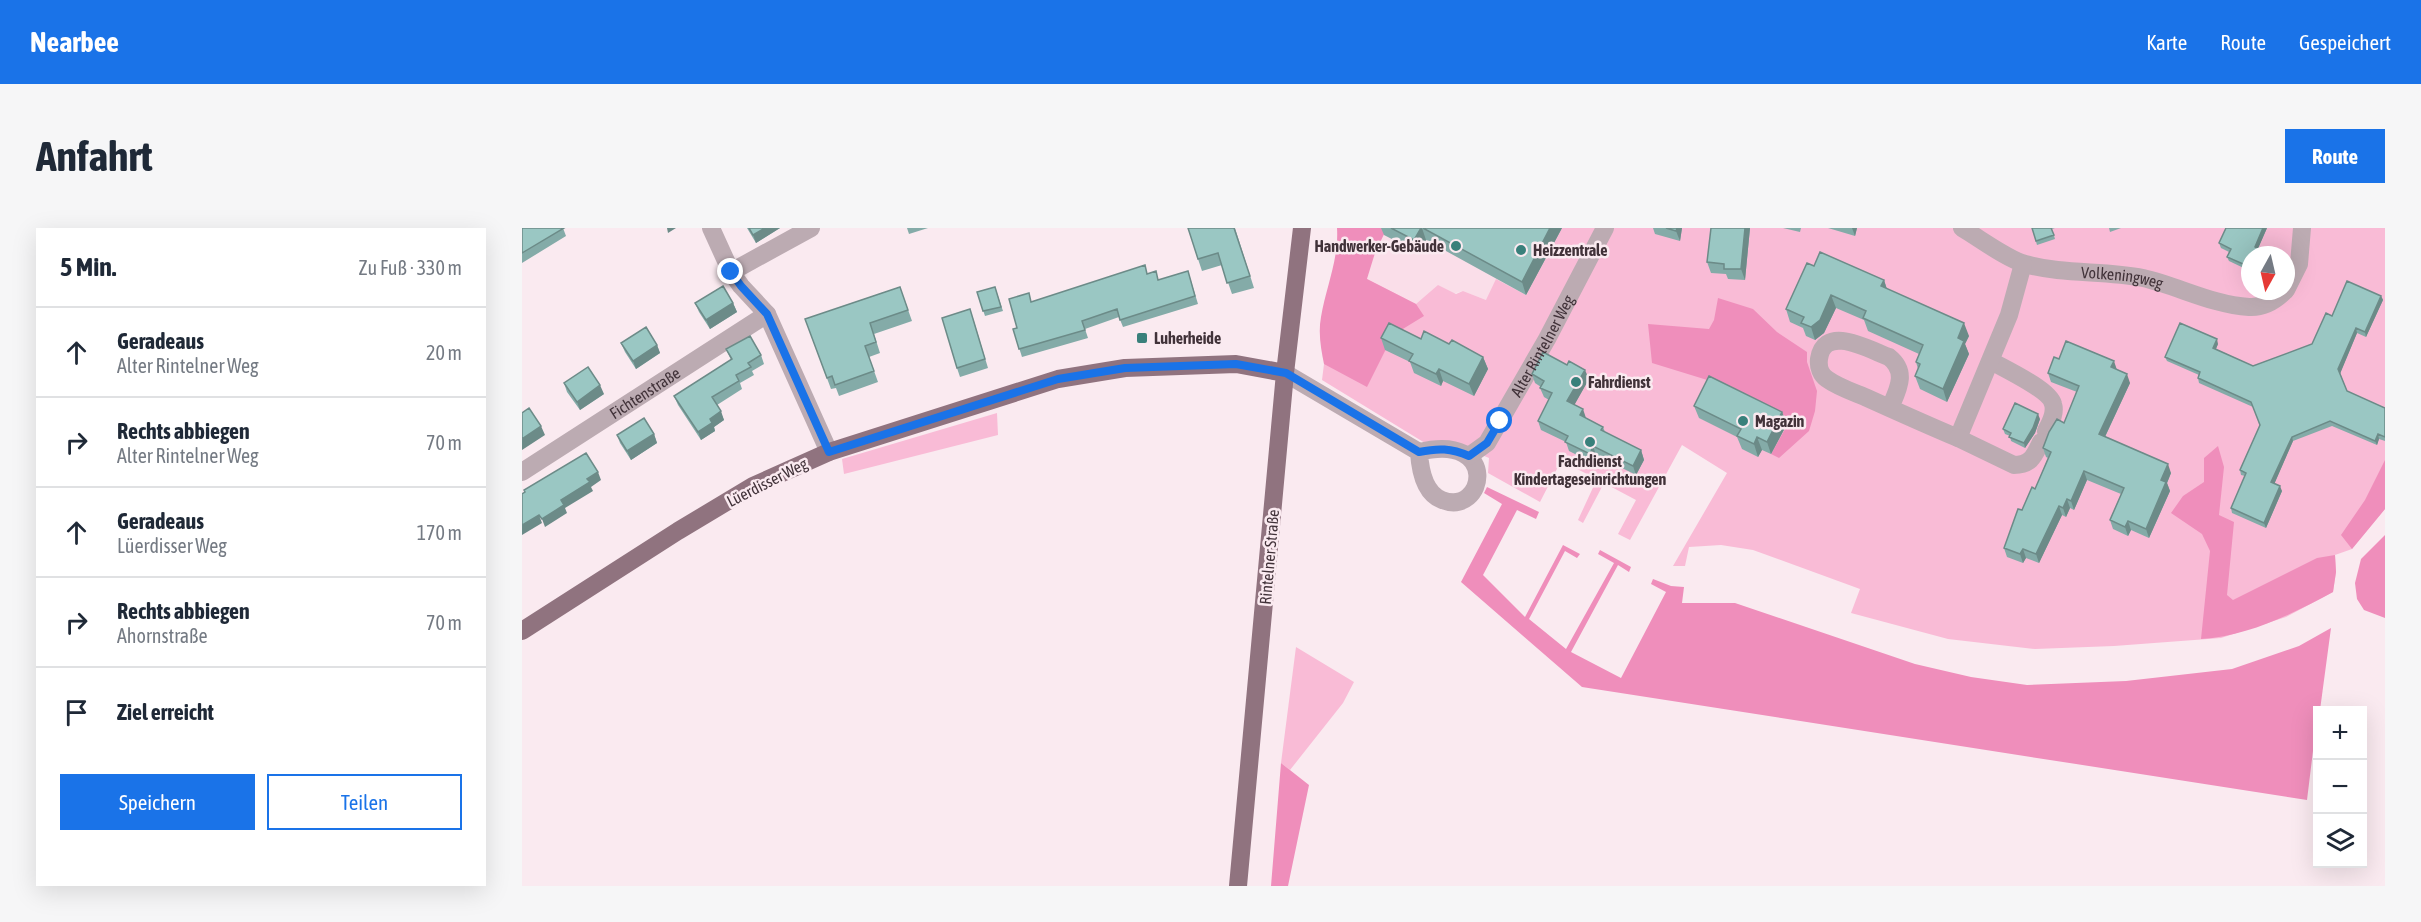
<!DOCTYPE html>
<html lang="de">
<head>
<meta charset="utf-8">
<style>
	body { margin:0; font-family:"Asap Condensed",sans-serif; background:#f6f6f7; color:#1f2937 }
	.controls { position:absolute; right:18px; bottom:18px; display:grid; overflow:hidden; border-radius:0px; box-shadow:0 6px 24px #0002 }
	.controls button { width:54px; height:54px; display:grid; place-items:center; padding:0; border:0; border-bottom:2px solid #e0e1e3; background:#fff; color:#1f2937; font:30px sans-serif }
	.compass { position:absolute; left:1719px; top:18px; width:54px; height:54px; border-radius:50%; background:#fff; box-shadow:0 6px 24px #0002; rotate:188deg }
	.stop { position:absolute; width:18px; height:18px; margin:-14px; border:4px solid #1a73e8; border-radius:50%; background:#fff }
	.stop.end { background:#1a73e8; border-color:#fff; box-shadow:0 2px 6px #0008 }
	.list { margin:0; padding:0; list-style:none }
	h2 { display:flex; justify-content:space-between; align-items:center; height:78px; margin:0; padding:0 24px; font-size:26px }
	h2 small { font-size:20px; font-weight:400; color:#747a83 }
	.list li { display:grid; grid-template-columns:39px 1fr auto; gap:18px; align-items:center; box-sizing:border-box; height:90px; padding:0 24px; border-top:2px solid #e0e1e3 }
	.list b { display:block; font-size:22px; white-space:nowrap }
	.list p { margin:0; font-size:20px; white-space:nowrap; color:#747a83 }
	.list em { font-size:20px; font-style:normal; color:#747a83 }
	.actions { display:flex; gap:12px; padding:18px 24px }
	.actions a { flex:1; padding:14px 0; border:2px solid #1a73e8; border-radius:0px; text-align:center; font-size:21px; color:#1a73e8 }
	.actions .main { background:#1a73e8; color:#fff }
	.icon { flex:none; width:33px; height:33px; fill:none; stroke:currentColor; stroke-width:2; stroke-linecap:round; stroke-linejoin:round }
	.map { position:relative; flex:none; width:1863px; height:658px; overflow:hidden; border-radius:0px }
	header { display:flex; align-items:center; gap:36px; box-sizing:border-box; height:84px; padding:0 30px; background:#1a73e8; color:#fff }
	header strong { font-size:28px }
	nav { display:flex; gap:33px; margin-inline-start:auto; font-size:21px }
	.intro { display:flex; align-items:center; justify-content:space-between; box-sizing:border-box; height:144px; padding:0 36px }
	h1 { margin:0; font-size:42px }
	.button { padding:15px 27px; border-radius:0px; background:#1a73e8; color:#fff; font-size:21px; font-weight:700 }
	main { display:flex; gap:36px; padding:0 36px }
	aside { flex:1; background:#fff; border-radius:0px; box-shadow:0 6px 24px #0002 }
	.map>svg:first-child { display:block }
	.built { fill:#fadee9 }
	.green { fill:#f9bbd6; fill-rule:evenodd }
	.forest { fill:#ef8ebb }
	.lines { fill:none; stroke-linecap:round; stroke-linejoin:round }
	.minor { stroke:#bcabb2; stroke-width:18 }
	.major { stroke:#90737f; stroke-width:18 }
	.wall { fill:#84aba8 }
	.shaded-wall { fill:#6c8b88 }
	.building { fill:#9ac7c3; stroke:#6c8b88; stroke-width:1.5 }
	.route { stroke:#1a73e8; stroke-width:8 }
	.poi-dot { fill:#39807b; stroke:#faeaf0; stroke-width:2 }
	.labels { text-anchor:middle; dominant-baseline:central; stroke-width:5; stroke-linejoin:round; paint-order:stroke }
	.poi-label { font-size:16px; font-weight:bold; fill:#413239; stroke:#faeaf0; text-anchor:start }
	.street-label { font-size:16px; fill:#413239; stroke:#faeaf0 }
</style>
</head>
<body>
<header>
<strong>Nearbee</strong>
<nav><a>Karte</a><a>Route</a><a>Gespeichert</a></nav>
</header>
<div class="intro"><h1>Anfahrt</h1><a class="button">Route</a></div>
<main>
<aside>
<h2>5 Min.<small>Zu Fuß · 330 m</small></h2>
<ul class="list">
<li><svg class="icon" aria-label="ahead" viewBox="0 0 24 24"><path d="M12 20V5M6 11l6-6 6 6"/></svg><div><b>Geradeaus</b><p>Alter Rintelner Weg</p></div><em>20 m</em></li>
<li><svg class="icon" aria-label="right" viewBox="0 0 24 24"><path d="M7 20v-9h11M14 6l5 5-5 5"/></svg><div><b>Rechts abbiegen</b><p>Alter Rintelner Weg</p></div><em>70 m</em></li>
<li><svg class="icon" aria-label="ahead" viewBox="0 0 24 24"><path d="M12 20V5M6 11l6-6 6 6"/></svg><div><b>Geradeaus</b><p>Lüerdisser Weg</p></div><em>170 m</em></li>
<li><svg class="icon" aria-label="right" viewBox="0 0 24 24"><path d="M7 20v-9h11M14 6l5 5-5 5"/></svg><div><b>Rechts abbiegen</b><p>Ahornstraße</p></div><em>70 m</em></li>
<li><svg class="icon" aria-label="arrive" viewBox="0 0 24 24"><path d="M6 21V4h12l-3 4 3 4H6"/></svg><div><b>Ziel erreicht</b></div></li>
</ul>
<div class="actions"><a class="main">Speichern</a><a>Teilen</a></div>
</aside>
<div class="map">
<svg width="1863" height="658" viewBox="0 0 1863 658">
	<rect width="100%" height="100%" fill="#faeaf0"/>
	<path class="built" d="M865,0h175l-36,67 -40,5 -23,-9 -47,13 -49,-25 8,-26z"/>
	<path class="green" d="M1040,0h823v281l-33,40 -17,6 1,17 -3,20 -47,25 -65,21 -107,8 -79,3 -87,-10 -97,-26 9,-24 -107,-39 -32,-5 -32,2 -4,19h-12l54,-93 -45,-28 -52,95 -12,-6 18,-34 -32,-17 -21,40 -5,-3 19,-41 -36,-18 -21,41 -52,-29 1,-15 -31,-13 -33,-2 -103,-63 2,-16 43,-85 49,25 22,-19 18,9 7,-3 23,9 10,-21 30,16zM1728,27h36v36h-36z
		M475,185l1,22 -154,39 -2,-15z
		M774,419l58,35 -11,21 -53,67 -9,-7z"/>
	<path class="forest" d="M815,0h50l-12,25 -8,26 49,25 8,12 -31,19 -26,52 -43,-23c-3,-15 -6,-31 -3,-47 5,-30 18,-58 16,-89z
		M1196,70l35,11 24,23 30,20v10l10,29 -2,20 -6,20 -30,27 -8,-4 18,-32 -72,-39 -65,-20 -4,-39 61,5 5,-9z
		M1696,218l6,21 -5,48 15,7 -7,73 6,5 84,-42 18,-3 1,17 -3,20c-41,22 -84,44 -132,47l9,-88 -8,-17 -31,-21 12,-17 21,-14v-24z
		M1863,232v49l-33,40 -11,-14 24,-35z
		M965,259l52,25 -3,7 -19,-9 -34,65 42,42 38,-72 17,9 -3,4 -12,-7 -36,68 37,30 48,-86 -16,-9 2,-4 31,17 -2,5 -11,-7 -47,87 50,26 45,-86 -15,-8 2,-5 18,7 13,1 -2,16h53l180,61 56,13 56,8 99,-4 106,-12 67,-23 32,-18 -11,82h-2l-11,90 -725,-113 -121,-105 41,-78 -18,-11z
		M1863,307v83l-21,-8 -7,-11 -2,-16 6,-24z
		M759,535l28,22 -21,101h-17z"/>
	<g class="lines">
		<g class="minor">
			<path d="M189,0l20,44 10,14 26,28 62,138"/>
			<path id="s1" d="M1440,0c17,10 45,31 63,36 39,11 79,6 118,14 35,8 70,27 106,29 15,1 26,-6 36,-16"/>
			<path d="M209,44l80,-44"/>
			<path d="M1764,62l13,-26 3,-36"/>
			<path d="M1469,133c14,8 59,29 62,43 3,10 -3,19 -7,27"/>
			<path d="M763,145l134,79c82,-20 66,65 23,48 -18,-7 -22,-31 -23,-48"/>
			<path d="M1368,180c8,-19 18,-36 -1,-51 -19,-7 -65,-34 -70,2 -1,8 2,16 8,20 11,8 26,13 38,18 31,14 62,28 93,41l51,-123 14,-51"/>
			<path d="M1436,210l56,27c17,0 20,-9 27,-23"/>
			<path id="s2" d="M947,228l18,-13 60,-104 58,-111"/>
			<path id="s3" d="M0,244l245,-158"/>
		</g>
		<path class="major" d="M0,403l156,-100 75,-45 76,-34 229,-73 67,-11 111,-4 49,9
			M716,658l47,-513 17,-145"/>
	</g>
	<path class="wall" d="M0,0h41l3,8 -44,27z
		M225,0h33l-24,15z
		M385,0h21l-19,6z
		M713,0l19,60 -22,6 -10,-29 -20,6 -4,-12z
		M859,0h181l-36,67 -100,-55 -7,13 -35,-18z
		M1131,0h29l-2,13 -25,-7z
		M1228,0l-5,52 -17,-1 -2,-5 -15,-1 -4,-11z
		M1261,0h18l-1,4z
		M1306,0h29l-2,8z
		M1510,0h23l-3,1 3,10 -18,6z
		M1587,0h12l-11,4z
		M1745,0l-9,20 5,6 -13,1v16l-21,-10 -2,-4 2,-5 -8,-4 -2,-5z
		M1292,38l70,14 3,9 82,47 -4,8 4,10 -22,48 -27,-13 -5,-13 3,-7 -2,-7 3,-8 -51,-23 -4,-11 -28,-12 -12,25 -9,7 -9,-4 -3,-8 -13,-6 -4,-13z
		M666,43l10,33 -75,23 -4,-10 -34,12 3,9 -66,19 -9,-28 135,-55 11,6z
		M378,59l12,34 -38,13 6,19 -11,4 9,25 -39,14 -3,-8 -5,1 -26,-70z
		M473,59l8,24 -18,5 -8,-24z
		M1859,68l2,4 -17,37 -9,-4 -17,40 7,18 38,17v33l-6,-2 -2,6 -45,-19 -39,15 -19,43 8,7 -16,37 -34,-15 -1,-5 14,-32 -4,-1 -1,-5 20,-45 -7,-18 -54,-24 -1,-5 1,-3 -32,-14 -2,-4 53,-13 -2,5 37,17 59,-22 20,-28z
		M173,75h38l4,9 -27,17 -11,-17z
		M451,90l15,50 -28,9 -3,-9z
		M859,110l40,1 28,5 34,13 5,12 -14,27 -31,-15 -2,5 -27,-13 -4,-11 -25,-12z
		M99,115l36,2 3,8 -24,16 -11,-17z
		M204,121l35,6 3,9 -12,7 2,4 -14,8 2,6 -25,16 7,15 -10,7 1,4 -14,9 -23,-35 -4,-9 57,-36z
		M1537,131l58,11 13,13 -25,54 66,36 -4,10 3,8 -21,47 -18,-8 -3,6 -15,-7 -3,-9 11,-26 -34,-14 -13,30 -4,-2 -4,9 -4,-2 -23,48 -13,-5 -3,5 -16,-6 -3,-9 18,-38 13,-21 13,-31 -2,-1 -3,-9 21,-25 13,-31 -26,-10 -3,-9z
		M1010,146l57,5 -15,26 12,14 17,8 2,5 36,18 3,10 -8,15 -40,-20 -3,8 -24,-12 -3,-9 -25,-12 -3,-9 11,-21 -5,-3 -4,-9 1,-1 -6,-4z
		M42,155l40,11 -24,16 -13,-18z
		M1172,178l88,6 5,12 -16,30 -9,-4 -4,7 -16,-8 -5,-12 -38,-19z
		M1518,191l-5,14 -10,15 -14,-7 -1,-5 -5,-2 -2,-5z
		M132,206l3,9 -26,17 -11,-17 -3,-8z"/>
	<path class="shaded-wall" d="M145,0h9l-8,5z
		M243,0h15l-24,15 -3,-8z
		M899,0h1l4,12 -7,13 -5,-13z
		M1028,0h12l-36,67 -4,-13z
		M1155,0h5l-2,13 -4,-10z
		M1223,0h5l-5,52 -4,-11z
		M1330,0h5l-2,8z
		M1741,0h4l-10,23 -2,-4z
		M1362,52l4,13 -7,-7z
		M1309,67l5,13 -12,25 -9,7 -4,-13z
		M1859,68l2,4 -17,37 -1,-5z
		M211,75l4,9 -27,17 -4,-9z
		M1442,95l5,13 -4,8 4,10 -22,48 -4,-13 15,-51z
		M1834,100l1,5 -17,41 -2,-5z
		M1695,111l1,5 -4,9 -1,-5z
		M135,117l3,8 -24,16 -3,-8z
		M961,129l5,12 -14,27 -5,-12z
		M1592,133l3,9 -6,-3z
		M917,141l4,12 -2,5 -5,-12z
		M1063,142l4,9 -18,32 -4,-10z
		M1605,146l3,9 -28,60 -3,-9z
		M78,157l4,9 -24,16 -3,-8z
		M1061,181l3,9 -6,-3z
		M199,183l3,9 -10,7 1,4 -14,9 -3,-8 12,-13z
		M1260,184l5,12 -16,30 -4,-12z
		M1516,186l2,5 -5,14 -10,15 -1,-5z
		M19,198l4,9 -23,15v-11z
		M132,206l3,9 -26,17 -4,-9z
		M1856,206l1,5 -2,6 -2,-4z
		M1235,209l5,13 -4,7 -4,-13z
		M1770,209l1,4 -20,46 -2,-5z
		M1071,218l3,9 -3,8 -3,-9z
		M1119,222l3,10 -8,15 -3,-9z
		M1646,236l3,9 -4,10 3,8 -21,47 -3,-9 15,-49z
		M1562,243l3,9 -13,30 -3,-9z
		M76,244l3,8 -10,7 2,4 -28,17 2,5 -22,14 -3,-8 19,-19 26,-21z
		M1758,258l2,5 -16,37 -2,-5z
		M1545,271l3,9 -4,9 -3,-9z
		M1537,278l3,9 -23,48 -3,-9z
		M17,287l3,8 -20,12v-10z
		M1606,293l3,9 -3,6 -3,-9z
		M1501,321l3,9 -3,5 -3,-9z"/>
	<path class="building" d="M0,0h42l-42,25z
		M227,0h16l-12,7z
		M666,0h46l16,48 -23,7 -9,-30 -20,6z
		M869,0h30l-7,12z
		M901,0h127l-28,54z
		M1144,0h11l-1,3z
		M1189,0h34l-4,41h-17v-5l-17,-2z
		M1510,0h19l3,7 -18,6z
		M1704,0h37l-8,19 6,3 -2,5h-9v12l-23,-10 4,-8 -12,-6z
		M1298,24l64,28 -3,6 83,37 -6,15 6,3 -21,48 -28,-13 5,-12 -4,-2 7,-17 -60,-27 3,-7 -35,-16 -11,25 -9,7 -10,-4 3,-6 -18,-8 21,-46 7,3z
		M623,37l2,9 9,-3 2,9 30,-9 7,25 -75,24 -3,-11 -35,12 3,9 -66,19 -6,-20 4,-1 -8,-29 20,-6 2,9z
		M1825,53l34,15 -16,36 -9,-4 -18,41 9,22 38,17v29l-7,-3 -3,7 -45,-20 -38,16 -21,45 9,4 -16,37 -33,-15 15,-35 -6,-3 20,-45 -9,-23 -53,-24 2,-6 -35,-15 15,-34 37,16 -4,9 40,18 59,-22 14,-31 6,3z
		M201,58l10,17 -27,17 -11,-17z
		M378,59l8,23 -38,13 6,19 -11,4 9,25 -39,14 -3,-9 -5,2 -22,-59z
		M473,59l6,20 -18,4 -6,-19z
		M448,81l15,50 -28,9 -15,-50z
		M867,95l32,16 3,-8 25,13 3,-4 31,17 -14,27 -30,-15 -3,5 -27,-13 4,-7 -32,-16z
		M124,99l11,18 -24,16 -12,-18z
		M228,108l11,19 -13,8 3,4 -15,8 3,6 -27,16 9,14 -11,8 2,4 -14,9 -24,-36 58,-37 -6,-10z
		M1544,113l48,20 -3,6 16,7 -28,60 69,30 -7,16 5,2 -20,47 -18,-8 -3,6 -15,-7 14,-32 -40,-17 -13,30 -4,-2 -4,9 -4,-2 -23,48 -13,-5 -3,5 -16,-6 14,-39 4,1 10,-23 3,2 16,-37 -8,-4 6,-16 8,-13 7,4 15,-37 -31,-13 6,-16 5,2z
		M1021,124l24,13 2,-4 16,9 -18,31 16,8 -3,6 23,12 -2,3 40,20 -8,16 -40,-20 -3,8 -25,-12 3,-6 -30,-15 14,-28 -12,-5 4,-7 -12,-7z
		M66,139l12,18 -23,17 -13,-19z
		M1187,148l73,36 -15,30 -10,-5 -3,7 -17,-8 4,-7 -47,-23z
		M1493,175l23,11 -5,14 -9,15 -15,-6 2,-4 -8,-4z
		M7,180l12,18 -19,13v-26z
		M122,190l10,16 -27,17 -10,-16z
		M64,225l12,19 -11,7 3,3 -29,18 3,5 -22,14 -3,-4 -17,10v-31l3,-2 -1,-2z"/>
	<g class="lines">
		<path class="route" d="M209,44l10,14 26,28 62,138 229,-73 67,-11 111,-4 50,9 133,79c19,-4 32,-4 50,4l18,-13 13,-22"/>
	</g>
	<g class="poi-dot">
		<circle cx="934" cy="18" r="6"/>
		<circle cx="999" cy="22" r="6"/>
		<rect x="614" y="104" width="12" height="12" rx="3"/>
		<circle cx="1054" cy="154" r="6"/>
		<circle cx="1221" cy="193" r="6"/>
		<circle cx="1068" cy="214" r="6"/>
	</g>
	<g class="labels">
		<g class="poi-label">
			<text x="922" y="18" text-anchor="end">Handwerker-Gebäude</text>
			<text x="1011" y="22">Heizzentrale</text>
			<text x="632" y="110">Luherheide</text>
			<text x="1066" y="154">Fahrdienst</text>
			<text x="1233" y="193">Magazin</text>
			<text x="1068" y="233" text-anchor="middle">Fachdienst<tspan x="1068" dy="18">Kindertageseinrichtungen</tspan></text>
		</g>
		<g class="street-label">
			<text stroke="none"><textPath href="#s1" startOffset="171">Volkeningweg</textPath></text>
			<text stroke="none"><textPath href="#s2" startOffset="134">Alter Rintelner Weg</textPath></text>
			<text stroke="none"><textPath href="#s3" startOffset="146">Fichtenstraße</textPath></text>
			<text transform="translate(245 254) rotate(-27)">Lüerdisser Weg</text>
			<text transform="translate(747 329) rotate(-85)">Rintelner Straße</text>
		</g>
	</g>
</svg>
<div class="controls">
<button>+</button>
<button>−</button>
<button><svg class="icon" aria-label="layers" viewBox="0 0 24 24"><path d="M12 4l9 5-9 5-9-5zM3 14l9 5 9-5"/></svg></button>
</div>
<svg class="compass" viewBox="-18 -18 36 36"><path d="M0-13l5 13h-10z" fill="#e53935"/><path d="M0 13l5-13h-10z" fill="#747a83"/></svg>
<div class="stop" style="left:978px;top:193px"></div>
<div class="stop end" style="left:209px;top:44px"></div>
</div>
</main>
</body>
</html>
